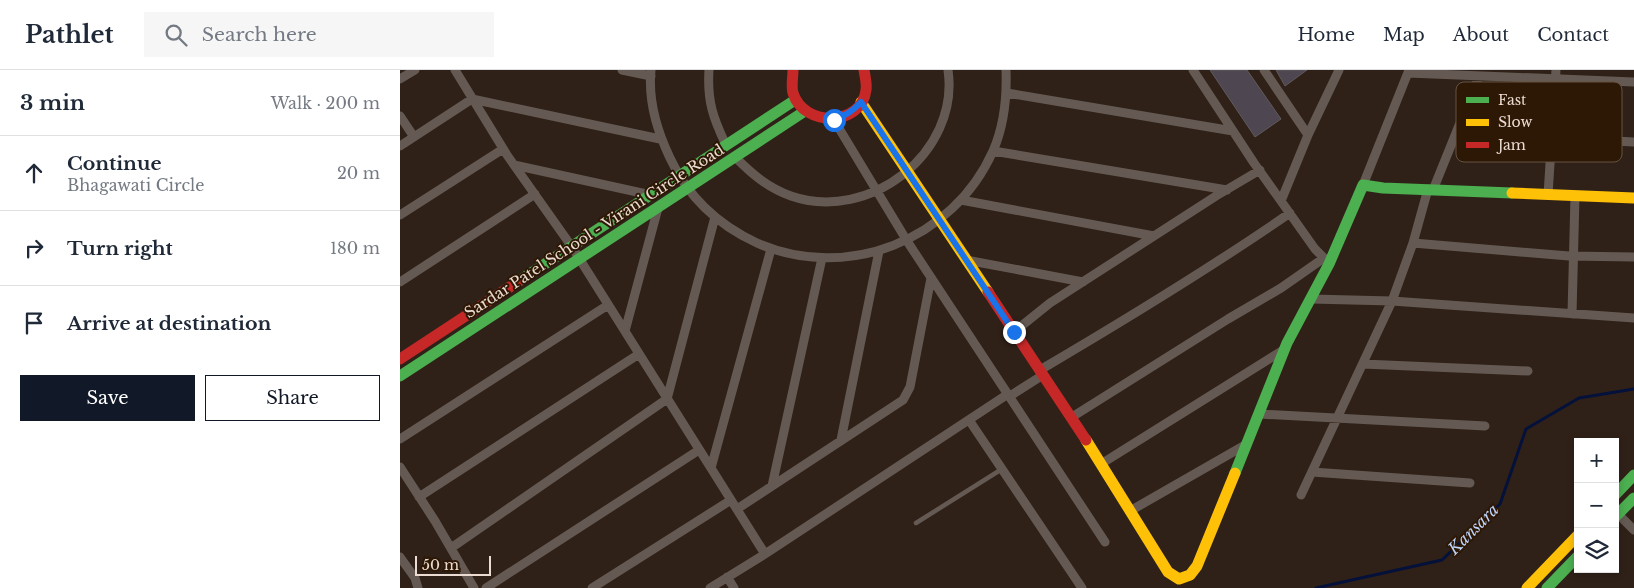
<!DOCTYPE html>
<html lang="en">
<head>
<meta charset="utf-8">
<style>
	body { margin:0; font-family:"Libre Baskerville",serif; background:#f6f6f7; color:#1f2937 }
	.controls { position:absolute; right:15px; bottom:15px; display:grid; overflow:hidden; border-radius:0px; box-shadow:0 2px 8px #0003 }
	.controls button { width:45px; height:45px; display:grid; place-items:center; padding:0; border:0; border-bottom:1px solid #e0e1e3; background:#fff; color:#1f2937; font:25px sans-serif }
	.scale { position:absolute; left:15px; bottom:12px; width:76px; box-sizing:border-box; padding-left:5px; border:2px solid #ebdbd0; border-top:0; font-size:14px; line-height:18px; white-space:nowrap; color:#ebdbd0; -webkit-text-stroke:4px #2d1705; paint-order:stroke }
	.stop { position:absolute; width:15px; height:15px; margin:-11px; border:4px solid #1a73e8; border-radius:50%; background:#fff }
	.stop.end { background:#1a73e8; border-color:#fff; box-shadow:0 1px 5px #0008 }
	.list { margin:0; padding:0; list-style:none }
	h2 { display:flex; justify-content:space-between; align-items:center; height:65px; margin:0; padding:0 20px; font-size:21px }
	h2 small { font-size:16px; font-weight:400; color:#747a83 }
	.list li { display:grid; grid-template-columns:32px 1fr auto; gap:15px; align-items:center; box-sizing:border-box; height:75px; padding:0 20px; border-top:1px solid #e0e1e3 }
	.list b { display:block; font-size:19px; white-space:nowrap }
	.list p { margin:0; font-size:16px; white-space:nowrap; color:#747a83 }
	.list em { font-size:16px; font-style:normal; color:#747a83 }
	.actions { display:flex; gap:10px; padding:15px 20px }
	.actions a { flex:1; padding:11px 0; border:1px solid #111827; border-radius:0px; text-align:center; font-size:18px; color:#111827 }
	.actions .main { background:#111827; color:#fff }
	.icon { flex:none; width:28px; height:28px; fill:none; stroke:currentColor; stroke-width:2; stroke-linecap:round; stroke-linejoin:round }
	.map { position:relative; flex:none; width:1234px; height:518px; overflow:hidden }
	header { display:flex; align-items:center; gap:30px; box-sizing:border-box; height:70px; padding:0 25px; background:#fff; border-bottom:1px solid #e0e1e3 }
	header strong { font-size:24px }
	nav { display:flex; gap:28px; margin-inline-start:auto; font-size:18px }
	.search { width:350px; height:45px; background:#f6f6f7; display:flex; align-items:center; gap:12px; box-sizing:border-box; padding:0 18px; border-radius:0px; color:#747a83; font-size:19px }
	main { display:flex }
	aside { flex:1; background:#fff }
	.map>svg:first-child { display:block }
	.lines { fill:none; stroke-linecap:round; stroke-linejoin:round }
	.stream { stroke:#04113a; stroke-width:3 }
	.building { fill:#4e4650; stroke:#605a5b }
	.lane { stroke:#655a53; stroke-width:4.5 }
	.street { stroke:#655a53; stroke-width:9 }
	.fast { stroke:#4caf50; stroke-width:11 }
	.slow { stroke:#ffc107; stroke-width:11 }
	.jam { stroke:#c62828; stroke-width:11 }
	.route { stroke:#1a73e8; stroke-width:6 }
	.labels { text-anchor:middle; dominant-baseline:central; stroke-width:4; stroke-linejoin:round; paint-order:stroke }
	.street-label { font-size:15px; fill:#ebdbd0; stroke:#2d1705 }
	.water-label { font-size:16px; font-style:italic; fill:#bdd4fa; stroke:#2d1705 }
	.key { fill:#2d1705; stroke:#665242; stroke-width:1 }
	.key-label { font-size:14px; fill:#ebdbd0 }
</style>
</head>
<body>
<header>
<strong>Pathlet</strong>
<div class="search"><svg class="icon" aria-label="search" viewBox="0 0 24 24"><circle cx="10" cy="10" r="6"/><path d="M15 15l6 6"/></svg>Search here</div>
<nav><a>Home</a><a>Map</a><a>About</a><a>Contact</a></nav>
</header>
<main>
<aside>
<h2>3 min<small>Walk · 200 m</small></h2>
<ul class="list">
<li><svg class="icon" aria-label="ahead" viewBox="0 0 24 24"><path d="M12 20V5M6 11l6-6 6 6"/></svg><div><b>Continue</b><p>Bhagawati Circle</p></div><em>20 m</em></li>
<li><svg class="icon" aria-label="right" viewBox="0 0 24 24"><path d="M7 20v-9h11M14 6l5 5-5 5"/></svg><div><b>Turn right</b></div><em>180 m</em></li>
<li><svg class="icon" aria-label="arrive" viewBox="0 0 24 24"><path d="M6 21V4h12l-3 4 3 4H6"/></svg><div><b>Arrive at destination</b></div></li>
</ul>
<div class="actions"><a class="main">Save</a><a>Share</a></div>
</aside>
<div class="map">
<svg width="1234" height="518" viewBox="0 0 1234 518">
	<rect width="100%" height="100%" fill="#2f2118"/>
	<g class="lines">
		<path class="stream" d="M916,518l126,-28 58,-56 26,-75 53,-31 55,-9"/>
	</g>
	<path class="building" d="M810,0h37l34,49 -26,18z
		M876,0h31l-22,16z"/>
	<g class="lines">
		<path class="lane" d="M516,453l86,-54"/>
		<path class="street" d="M55,0l52,85 65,92 193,307 243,-160
			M222,0l29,6
			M251,0c-3,30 6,61 19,88 18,39 48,67 87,85 89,39 196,-2 236,-92 11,-25 14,-53 13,-81
			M309,0c-2,31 4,48 17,75
			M793,0l61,93 61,86 13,13
			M864,0l44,65
			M1008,3l226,9
			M0,9l15,-9
			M607,23l226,38
			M0,46l14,21
			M434,50l73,121 198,301
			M1056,63l178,9
			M0,76l72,-47 188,40
			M593,81l234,39
			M335,87c17,17 33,31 56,39 78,27 169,-43 157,-126
			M114,95l137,30
			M963,115l46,-115
			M1028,119l-15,54 156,13 65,1
			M1033,120l46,-114
			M1148,125l8,-125
			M561,130l193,36
			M881,131l27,-66 31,-65
			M0,145l103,-66
			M566,190l117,22
			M0,212l135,-88
			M911,229l81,2 242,17
			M1172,244l3,-118
			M225,261l33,-123
			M614,262l36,-29 166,-107 44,-26
			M963,294l165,7
			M640,300c85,-50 169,-101 250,-157
			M610,326l33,-21
			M859,344l226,12
			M672,347l156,-98 53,-31 43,-30
			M569,350l113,168
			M0,369l208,-134
			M441,370l38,-189
			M701,394l184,-115
			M0,397l35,54 39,67
			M311,398l60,-219
			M912,402l158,11
			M372,416l50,-228
			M901,425l91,-194 21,-58
			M19,427l220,-143
			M337,439l166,-109 7,-13 21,-109
			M730,441l117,-67
			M1215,441l19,19
			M51,478l216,-149 48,-182
			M0,487l15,21 3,10
			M327,507l7,11
			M86,518l213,-138
			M192,518l139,-88
			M310,518l55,-34"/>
		<path class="fast" d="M119,211l276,-181
			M0,306l405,-265
			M835,403l52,-130 42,-79 34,-79 20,3 129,5
			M1215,425l19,-20
			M1215,447l19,-19
			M1147,518l31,-32"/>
		<path class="slow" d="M461,32l127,190
			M1112,123l122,5
			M686,370l82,132 11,7 11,-4 7,-9 38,-93
			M1127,518l51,-53"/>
		<path class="jam" d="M393,0c0,7 -2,17 0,23 11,35 69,33 73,-3 1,-6 -1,-14 -2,-20
			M588,222l98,148
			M0,289l119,-78"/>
	</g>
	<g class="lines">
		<path class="route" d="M434,50c12,-4 19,-9 27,-18l153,230"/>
	</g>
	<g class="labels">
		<g class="street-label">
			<text transform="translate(194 161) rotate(-33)">Sardar Patel School - Virani Circle Road</text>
		</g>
		<g class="water-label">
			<text transform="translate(1073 459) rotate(-45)">Kansara</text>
		</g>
	</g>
	<rect x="1056" y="12" width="166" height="80" rx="8" class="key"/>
	<rect x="1066" y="27" width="23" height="6" fill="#4caf50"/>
	<rect x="1066" y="49" width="23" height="7" fill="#ffc107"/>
	<rect x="1066" y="72" width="23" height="6" fill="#c62828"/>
	<g class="key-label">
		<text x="1098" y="35">Fast</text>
		<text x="1098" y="57">Slow</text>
		<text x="1098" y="80">Jam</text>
	</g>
</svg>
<div class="controls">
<button>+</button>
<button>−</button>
<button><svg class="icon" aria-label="layers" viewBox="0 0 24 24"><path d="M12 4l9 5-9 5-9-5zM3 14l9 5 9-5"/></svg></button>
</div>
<div class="scale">50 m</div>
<div class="stop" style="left:434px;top:50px"></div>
<div class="stop end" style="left:614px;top:262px"></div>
</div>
</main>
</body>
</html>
